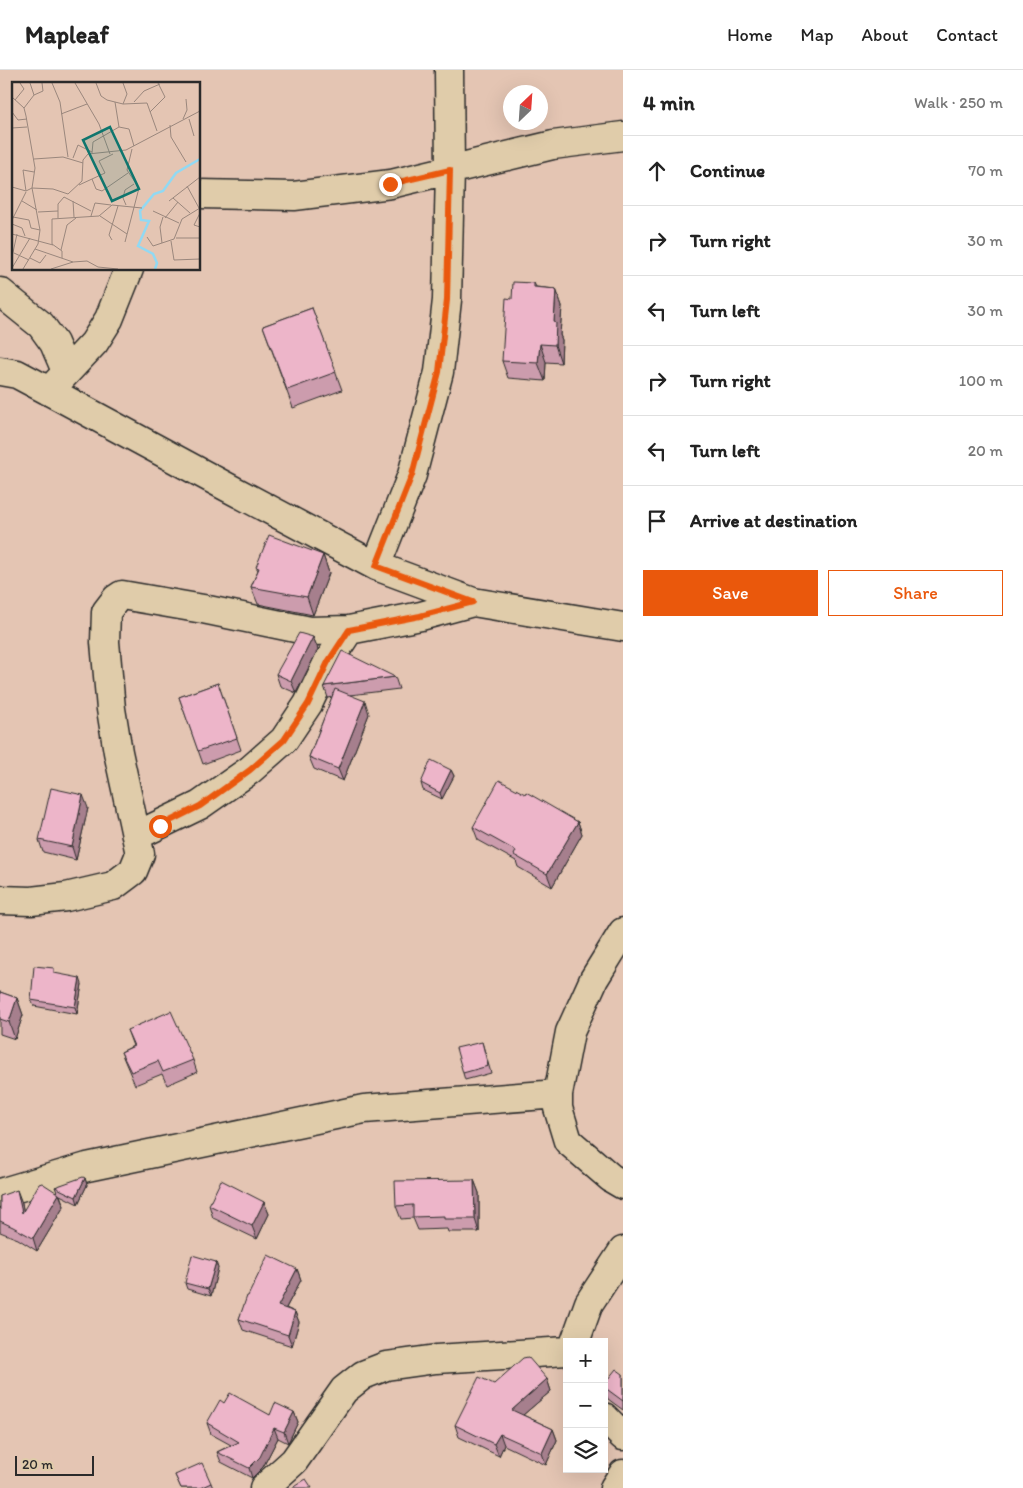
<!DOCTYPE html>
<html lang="en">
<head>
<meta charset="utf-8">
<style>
	body { margin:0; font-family:Itim,sans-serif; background:#f6f6f6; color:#222 }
	.controls { position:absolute; right:15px; bottom:15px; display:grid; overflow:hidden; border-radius:0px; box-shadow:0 5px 20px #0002 }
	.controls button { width:45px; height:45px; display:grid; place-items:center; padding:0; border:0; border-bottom:1px solid #e0e0e0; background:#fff; color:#222; font:25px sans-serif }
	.compass { position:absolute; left:503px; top:15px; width:45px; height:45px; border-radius:50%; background:#fff; box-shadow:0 5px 20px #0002; rotate:25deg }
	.scale { position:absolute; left:15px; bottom:12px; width:79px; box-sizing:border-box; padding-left:5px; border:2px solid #2b2b2b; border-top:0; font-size:14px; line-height:18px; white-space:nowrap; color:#2b2b2b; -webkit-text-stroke:4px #e0ccaa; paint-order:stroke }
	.stop { position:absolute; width:15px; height:15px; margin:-11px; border:4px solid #ea580c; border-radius:50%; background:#fff }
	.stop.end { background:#ea580c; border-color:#fff; box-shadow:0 1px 5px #0008 }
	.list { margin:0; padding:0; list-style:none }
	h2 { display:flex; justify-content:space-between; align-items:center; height:65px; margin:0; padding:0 20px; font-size:21px }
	h2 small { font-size:16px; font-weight:400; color:#767676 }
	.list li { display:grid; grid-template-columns:32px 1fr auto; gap:15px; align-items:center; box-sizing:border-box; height:70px; padding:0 20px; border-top:1px solid #e0e0e0 }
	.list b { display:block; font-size:19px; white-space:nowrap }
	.list em { font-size:16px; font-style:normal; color:#767676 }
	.actions { display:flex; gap:10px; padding:15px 20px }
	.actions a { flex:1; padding:11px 0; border:1px solid #ea580c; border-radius:0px; text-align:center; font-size:18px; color:#ea580c }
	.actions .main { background:#ea580c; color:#fff }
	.icon { flex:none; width:28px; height:28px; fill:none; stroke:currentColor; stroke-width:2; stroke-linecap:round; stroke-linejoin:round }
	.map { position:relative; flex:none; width:623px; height:1418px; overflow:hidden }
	header { display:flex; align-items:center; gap:30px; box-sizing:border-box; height:70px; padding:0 25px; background:#fff; border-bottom:1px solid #e0e0e0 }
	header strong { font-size:24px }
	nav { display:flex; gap:28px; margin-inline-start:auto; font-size:18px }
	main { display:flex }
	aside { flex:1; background:#fff }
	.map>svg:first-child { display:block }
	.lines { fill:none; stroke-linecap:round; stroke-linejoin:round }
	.minor-casing { stroke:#2b2b2b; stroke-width:31 }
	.minor { stroke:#e0ccaa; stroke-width:28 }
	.wall { fill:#cc9cad; stroke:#2b2b2b }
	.shaded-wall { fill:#a67f8d; stroke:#2b2b2b }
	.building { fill:#edb5c9; stroke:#2b2b2b }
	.route { stroke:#ea580c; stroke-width:6 }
	.inset-river { fill:none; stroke:#91d9f3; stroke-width:2.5 }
	.inset-road { fill:none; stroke:#9a877d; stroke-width:1 }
	.view { fill:#0f766e; fill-opacity:0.15; stroke:#0f766e; stroke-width:2.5 }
	.inset-edge { fill:none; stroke:#2b2b2b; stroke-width:2.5 }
</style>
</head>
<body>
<header>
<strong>Mapleaf</strong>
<nav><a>Home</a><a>Map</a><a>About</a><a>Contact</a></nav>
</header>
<main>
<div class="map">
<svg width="623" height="1418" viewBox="0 0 623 1418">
	<rect width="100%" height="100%" fill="#e4c5b3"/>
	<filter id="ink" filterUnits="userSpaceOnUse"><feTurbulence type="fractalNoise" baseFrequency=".02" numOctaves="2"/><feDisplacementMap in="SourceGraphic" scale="10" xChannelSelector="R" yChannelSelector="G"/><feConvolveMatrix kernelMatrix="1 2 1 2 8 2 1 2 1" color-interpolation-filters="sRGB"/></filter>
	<g filter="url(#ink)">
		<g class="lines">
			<defs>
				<path id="minor" d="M199,124l95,2 97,-12 162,-39 70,-9
					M0,222l41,33 13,18 12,28
					M0,301l17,3 32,17 178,96 149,79 97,36 150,25
					M49,321l45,-48 15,-24 20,-50
					M376,496l36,-91 27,-103 8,-72 3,-130 -1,-100
					M136,766l64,-31 50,-35 34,-30 24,-36 20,-42 21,-32
					M0,830l31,1 35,-4 47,-11 20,-15 7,-17 -22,-102 -7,-43 -6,-67 1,-30 10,-13 6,-4 81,14 107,22 39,-1 72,-14 52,-14
					M623,862l-29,47 -24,53 -12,62v14l10,33 43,37 12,7
					M0,1123l87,-26 277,-58 194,-15
					M575,1272l14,-39 34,-52
					M604,1347l19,19
					M264,1418l30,-27 50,-71 19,-15 23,-9 50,-7 131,-8
					M614,1418l9,-14"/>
			</defs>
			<use href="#minor" class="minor-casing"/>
			<use href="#minor" class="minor"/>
		</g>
		<path class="wall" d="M534,213l2,4 20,2 6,17 -2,29 2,5 -1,23 -15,-1 -1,19 -37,-3 -6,-17z
			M312,238l30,82 -49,18 -30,-82z
			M323,485l6,18 -16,42 -55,-11 -7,-17 7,-17 -2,-3z
			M313,567l5,12 -22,44 -16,-7 -4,-12z
			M395,607l4,12 -49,6 19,19 -26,67 -29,-12 -5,-12 23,-60 -4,1 -4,-12z
			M218,613l23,67 -38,14 -24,-67z
			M451,700l3,6 -12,23 -19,-9 -2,-7z
			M525,724l53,28 4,12 -30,53 -34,-20 -2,-6 -38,-21 -5,-13z
			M88,738l-12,52 -33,-8 -4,-12z
			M57,904l25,10 -5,30 -43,-8 -3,-6z
			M0,922l17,6 6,17 -8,24 -15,-5z
			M127,960l66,30 4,12 -30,13 -5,-11 -27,11 -9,-21 -5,-12 12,-6z
			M482,972l9,31 -26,7 -2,-7z
			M85,1108l2,7 -9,19 -18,-9 4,11 -27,45 -19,-12 -18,-7v-36l22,7 1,7 34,-18 -2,-5z
			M474,1110l5,13v39h-31l-1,-3 -29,1 -5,-12 -12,1 -5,-13z
			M264,1132l5,12 -12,25 -44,-21 -4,-13z
			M218,1198l-7,28 -24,-7 -2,-6z
			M297,1199l4,11 -15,28 9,4 4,10 -7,24 -49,-16 -4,-11 9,-23z
			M623,1304v36l-15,-11 -4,-9v-6z
			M547,1309l4,12 -28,24 30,14 4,11 -11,25 -42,-20 -5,11 -40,-19 -4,-12 39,-41z
			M224,1333l46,12 24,-3 4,10 -10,21 -10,-5 -15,29 -11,11 -31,-16 -4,-10 14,-7 -20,-11 -4,-11z
			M175,1405l36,8 2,5h-32z"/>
		<path class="shaded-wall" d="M556,219l6,17 -2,29 2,5 -1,23 -6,-18 -1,-23z
			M540,274l6,18 -1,19 -7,-18z
			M323,485l6,18 -16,42 -6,-18z
			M313,567l5,12 -22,44 -5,-12z
			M365,631l4,13 -26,67 -5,-12z
			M451,700l3,6 -12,23 -2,-6z
			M83,725l5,13 -12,52 -4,-13z
			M578,752l4,12 -30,53 -5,-13z
			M80,908l2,6 -5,30 -2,-7z
			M17,928l6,17 -8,24 -6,-17z
			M85,1108l2,7 -9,19 -2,-7z
			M474,1110l5,13v39l-4,-13z
			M17,1120l5,13 4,22 -4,-12z
			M59,1124l5,12 -27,45 -4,-13z
			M264,1132l5,12 -12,25 -5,-13z
			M216,1192l2,6 -7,28 -3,-7z
			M297,1199l4,11 -20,37 -3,-11z
			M295,1242l4,10 -7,24 -4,-11z
			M547,1309l4,12 -35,30 -4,-11z
			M294,1342l4,10 -10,21 -4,-11z
			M274,1358l4,10 -15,29 -11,11 -3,-10z
			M553,1359l4,11 -11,25 -4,-12z
			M500,1364l4,11 -5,11 -5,-12z"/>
		<path class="building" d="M513,212l21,1v4l22,2 -2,33 2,1 -1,22 -15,-1 -2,19 -36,-2 4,-63 6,1z
			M312,238l24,64 -49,18 -24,-64z
			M269,465l54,20 -16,42 -56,-10 8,-19 -3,-1z
			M299,563l14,4 -22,44 -15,-7z
			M342,581l53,26 -71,9z
			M218,613l19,55 -39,13 -19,-54z
			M335,619l30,12 -27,68 -29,-12z
			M431,690l20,10 -11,23 -19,-10z
			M499,710l26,14 1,-2 52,30 -31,52 -33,-19 2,-4 -43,-24z
			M51,718l32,7 -11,52 -33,-7z
			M34,896l20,2v5l26,5 -5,29 -44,-7z
			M0,922l17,6 -8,24 -9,-3z
			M171,941l22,49 -30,12 -5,-11 -27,11 -10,-20 13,-6 -7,-16z
			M482,972l6,24 -25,7 -7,-25z
			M83,1107l2,1 -9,19 -21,-10z
			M221,1110l43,22 -12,24 -43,-21z
			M474,1110l1,39h-31v-3l-31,1v-12l-17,1 -1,-25z
			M42,1113l17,11 -26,44 -20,-11 -13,-6v-25l17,-6 5,23 17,-29z
			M192,1185l24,7 -8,27 -23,-6z
			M268,1185l29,14 -19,37 17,6 -7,23 -49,-16 8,-23h1z
			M528,1287l19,22 -35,31 41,19 -11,24 -42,-19 -6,10 -39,-19 24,-48 15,7 29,-26z
			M616,1299l7,5v27l-19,-14v-3z
			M230,1323l40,22 5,-12 19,9 -10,20 -10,-4 -14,29 -11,11 -32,-16 22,-10 -32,-19 13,-23 4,3z
			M202,1393l9,20 -11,5h-19l-6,-13z
			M306,1409l6,9h-20z"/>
	</g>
	<g class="lines" filter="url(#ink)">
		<path class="route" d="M160,756l40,-20 50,-36 34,-30 24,-36 20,-42 21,-32 71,-14 53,-14 -97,-36 36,-91 27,-103 8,-72 3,-130 -60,14"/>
	</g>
	<g transform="translate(12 12)">
		<rect width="188" height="188" fill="#e4c5b3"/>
		<path class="inset-river" d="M143,187l2,-6 -4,-9 -15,-8 11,-25 -8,-1 -1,-9 14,-17 9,-3 13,-18 24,-14"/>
		<path class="inset-road" d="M40,1l8,19 8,55M63,1l24,41 11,30M84,1l5,13 6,4 16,4 24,-1 10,28M22,13l9,-4 -1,-8M0,15l12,11 2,8 9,52 -3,20 8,42 -2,14 -15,25M3,18l9,-11 -4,-6M103,20l4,25 10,2 5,17M122,20l10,-11 16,-7M111,22l4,-10 -4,-11M12,26l10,-13 -4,-12M0,30l6,8 9,-1M138,30l15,-15 -7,-14M49,32l26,-10M171,37l4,-9 -1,-11M177,37l5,17M158,43l1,12 15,25M0,46l15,-1M80,71l1,-11 26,-15M61,76l5,-13 14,7M22,77l29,-2 20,6M80,97l4,10 6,2 26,-18M67,103l26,-12 -6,-12 14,-7M175,104l12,22M0,105l14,4 6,-3 21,1 15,5 14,-13 1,-21 5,-6 38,-4 74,-39M14,109l-3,-21 11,2M52,115l27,14M161,116l17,15M10,119l15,9M61,119l1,16M157,119l31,-24M114,123l-3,-7 2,-8 9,-6M141,129l26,12M26,130l20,-1M188,131l-6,12 6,2M79,134l4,-13 16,2M88,134l27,18M1,135l16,3 2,8 9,2M46,136v-14l6,-7M153,136l13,-16M0,138l14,-28M0,142l10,4 3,8M0,152l41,11M135,155l6,9 21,-7 8,-20 18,-11M164,156h24M100,158l-3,-5 9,-29M159,159l3,19 26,-1M113,160l14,-54 -12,-18 5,-21M150,161l-2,-16 3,-10M23,167l38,13 14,-1 11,6 20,2M49,168l6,-25 9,-7M2,171l15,7M0,175l5,-23M18,176l10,5 6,-8M50,176v-7l-10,-7v-25l47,-3 13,-11 30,3M0,186l18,-30M39,187l22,-7"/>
		<path class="view" d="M98,45l29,62 -27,12 -29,-61z"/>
		<rect width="188" height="188" class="inset-edge"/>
	</g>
</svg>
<div class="controls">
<button>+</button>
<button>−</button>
<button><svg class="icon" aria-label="layers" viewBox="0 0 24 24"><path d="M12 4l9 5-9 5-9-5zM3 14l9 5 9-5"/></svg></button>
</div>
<svg class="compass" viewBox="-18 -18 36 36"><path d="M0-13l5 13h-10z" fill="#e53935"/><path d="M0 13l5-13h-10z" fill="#767676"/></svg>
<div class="scale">20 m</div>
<div class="stop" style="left:160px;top:756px"></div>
<div class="stop end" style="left:390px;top:114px"></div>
</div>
<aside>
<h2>4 min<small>Walk · 250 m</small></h2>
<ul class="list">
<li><svg class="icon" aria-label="ahead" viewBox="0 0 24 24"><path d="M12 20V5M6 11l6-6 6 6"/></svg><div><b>Continue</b></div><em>70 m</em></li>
<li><svg class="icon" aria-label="right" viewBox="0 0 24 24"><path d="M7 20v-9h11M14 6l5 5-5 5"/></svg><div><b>Turn right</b></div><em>30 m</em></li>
<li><svg class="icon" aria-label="left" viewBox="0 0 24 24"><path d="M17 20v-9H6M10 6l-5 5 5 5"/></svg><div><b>Turn left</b></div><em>30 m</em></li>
<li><svg class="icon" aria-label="right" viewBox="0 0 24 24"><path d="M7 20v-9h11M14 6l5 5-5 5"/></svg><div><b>Turn right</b></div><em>100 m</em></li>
<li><svg class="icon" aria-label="left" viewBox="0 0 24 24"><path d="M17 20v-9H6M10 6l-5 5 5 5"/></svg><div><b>Turn left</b></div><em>20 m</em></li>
<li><svg class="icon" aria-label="arrive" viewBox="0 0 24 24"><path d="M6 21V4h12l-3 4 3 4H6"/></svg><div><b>Arrive at destination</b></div></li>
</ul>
<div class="actions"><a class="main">Save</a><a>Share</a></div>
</aside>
</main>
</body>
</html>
